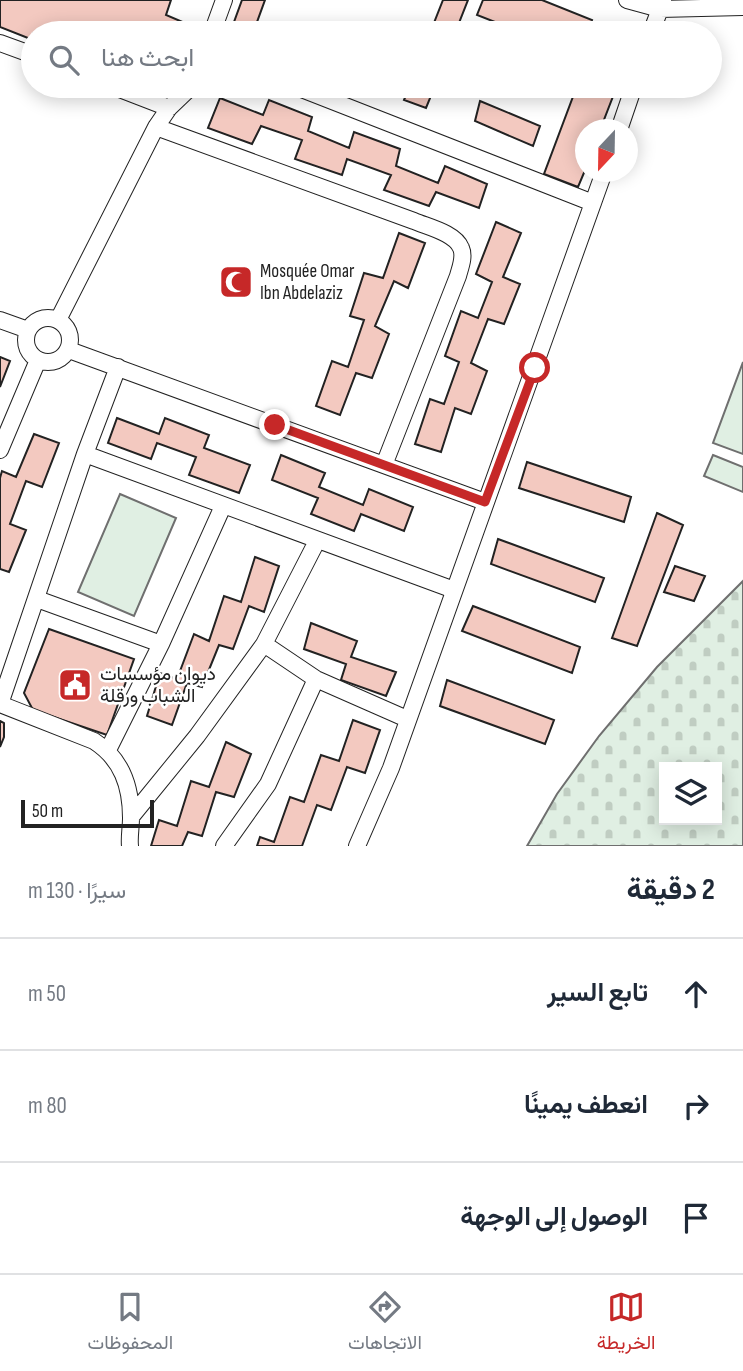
<!DOCTYPE html>
<html lang="ar">
<head>
<meta charset="utf-8">
<style>
	body { margin:0; font-family:"Sofia Sans Condensed",Vazirmatn,sans-serif; background:#f6f6f7; color:#1f2937; direction:rtl }
	.controls { position:absolute; right:21px; bottom:21px; display:grid; overflow:hidden; border-radius:0px; box-shadow:0 4px 18px #0003 }
	.controls button { width:63px; height:63px; display:grid; place-items:center; padding:0; border:0; border-bottom:2px solid #e0e1e3; background:#fff; color:#1f2937; font:35px sans-serif }
	.compass { position:absolute; left:575px; top:119px; width:63px; height:63px; border-radius:50%; background:#fff; box-shadow:0 4px 18px #0003; rotate:202deg }
	.scale { position:absolute; left:21px; bottom:18px; width:133px; box-sizing:border-box; padding-left:7px; border:4px solid #222; border-top:0; font-size:19px; line-height:24px; white-space:nowrap; color:#222; -webkit-text-stroke:5px #fff; paint-order:stroke }
	.stop { position:absolute; width:21px; height:21px; margin:-16px; border:5px solid #c62828; border-radius:50%; background:#fff }
	.stop.end { background:#c62828; border-color:#fff; box-shadow:0 2px 7px #0008 }
	.list { margin:0; padding:0; list-style:none }
	h2 { display:flex; justify-content:space-between; align-items:center; height:91px; margin:0; padding:0 28px; font-size:30px }
	h2 small { font-size:23px; font-weight:400; color:#747a83 }
	.list li { display:grid; grid-template-columns:46px 1fr auto; gap:21px; align-items:center; box-sizing:border-box; height:112px; padding:0 28px; border-top:2px solid #e0e1e3 }
	.list b { display:block; font-size:26px; white-space:nowrap }
	.list em { font-size:23px; font-style:normal; color:#747a83 }
	.icon { flex:none; width:38px; height:38px; fill:none; stroke:currentColor; stroke-width:2; stroke-linecap:round; stroke-linejoin:round }
	.map { position:relative; flex:none; width:743px; height:846px; overflow:hidden; direction:ltr }
	.search { position:absolute; background:#fff; box-shadow:0 4px 18px #0003; left:21px; right:21px; top:21px; height:77px; display:flex; align-items:center; gap:18px; box-sizing:border-box; padding:0 24px; border-radius:38px; color:#747a83; font-size:26px }
	.sheet { height:427px; background:#fff }
	nav { display:flex; justify-content:space-around; align-items:center; box-sizing:border-box; height:98px; border-top:2px solid #e0e1e3; background:#fff; font-size:19px; color:#747a83 }
	nav a { display:grid; justify-items:center; gap:4px }
	nav .on { color:#c62828 }
	.map>svg:first-child { display:block }
	.cemetery { fill:url(#cemetery-stones); stroke:#6f6f6f; stroke-width:2; fill-rule:evenodd }
	.garden { fill:#e0efe3; stroke:#6f6f6f; stroke-width:2 }
	.building { fill:#f3c9c0; stroke:#222; stroke-width:2 }
	.lines { fill:none; stroke-linecap:round; stroke-linejoin:round }
	.minor-casing { stroke:#222; stroke-width:18 }
	.minor { stroke:#fff; stroke-width:16 }
	.route { stroke:#c62828; stroke-width:9 }
	.labels { text-anchor:middle; dominant-baseline:central; stroke-width:5; stroke-linejoin:round; paint-order:stroke }
	.poi-label { font-size:19px; fill:#222; stroke:#fff; text-anchor:start }
</style>
</head>
<body>
<div class="map">
<svg width="743" height="846" viewBox="0 0 743 846">
	<defs>
		<pattern id="cemetery-stones" width="16" height="16" patternUnits="userSpaceOnUse" patternTransform="scale(1.75)"><rect width="16" height="16" fill="#e0efe3"/><path d="M2 7V4a2 2 0 0 1 4 0v3zM10 15v-3a2 2 0 0 1 4 0v3z" fill="#c0cdc2"/></pattern>
	</defs>
	<rect width="100%" height="100%" fill="#fff"/>
	<path class="cemetery" d="M743,581v265h-216l30,-52 42,-58 58,-69zM664,767h53v53h-53z"/>
	<path class="garden" d="M743,362v92l-30,-11z
		M713,455l30,12v25l-39,-16z
		M120,494l56,24 -42,98 -56,-24z"/>
	<path class="building" d="M0,0h171l-5,15 33,14 -2,4h-164v7l-33,-13z
		M242,0h23l-12,33h-23z
		M443,0h25l-13,33h-25z
		M483,0h59l50,20 -5,13h-64l-46,-18z
		M278,24l23,9h-24z
		M153,86h23l-3,7z
		M410,86h25l-9,22 -22,-8z
		M577,86h40l-17,44h-14v38l-8,19 -34,-13z
		M220,98l43,17 6,-15 43,17 -4,14 41,17 5,-16 46,17 -4,17 42,17 7,-17 42,18 -8,24 -43,-16 -7,14 -45,-16 7,-15 -44,-16 -5,16 -47,-16 7,-19 -41,-14 -9,18 -44,-16z
		M480,101l60,25 -7,20 -58,-25z
		M496,222l25,11 -18,44 17,7 -16,40 -16,-5 -17,44 16,8 -16,43 -16,-6 -14,44 -26,-8 15,-45 14,5 15,-42 -14,-6 16,-45 17,7 14,-36 -16,-8z
		M399,233l26,10 -17,45 -14,-7 -19,45 14,8 -17,44 -16,-5 -16,42 -24,-9 16,-45 16,6 16,-47 -14,-4 14,-43 19,5z
		M0,357l10,4 -10,26z
		M117,418l42,16 6,-16 44,17 -5,13 46,17 -11,28 -50,-18 7,-18 -39,-14 -6,16 -43,-16z
		M34,434l25,9 -17,44 -16,-6 -16,43 16,6 -17,42 -9,-3v-91l2,-7 14,6z
		M281,455l44,18 -6,14 44,18 6,-16 44,18 -9,24 -43,-17 -7,17 -43,-17 7,-16 -46,-18z
		M527,462l104,35 -7,25 -105,-34z
		M657,513l26,12 -46,121 -25,-8z
		M498,539l106,39 -9,24 -104,-38z
		M255,557l24,9 -15,46 -15,-6 -16,43 -14,-4 -17,42 -15,-4 -15,42 -25,-9 13,-43 17,6 17,-45 15,7 15,-45 17,6z
		M675,566l30,10 -11,25 -30,-9z
		M473,606l107,41 -8,26 -110,-42z
		M311,623l46,18 -6,16 45,15 -10,24 -45,-16 5,-16 -42,-15z
		M49,629l85,30 -27,76 -74,-25 -9,-17z
		M447,680l107,40 -9,24 -105,-38z
		M353,720l27,10 -15,43 -18,-6 -16,43 -14,-5 -15,41h-45l3,-9 14,5 16,-45 14,5 17,-47 18,6z
		M0,721l4,2v14l-4,10z
		M226,742l25,12 -17,43 -18,-5 -14,44 -14,-4 -6,14h-31l8,-26 18,6 14,-45 18,6z"/>
	<g class="lines">
		<defs>
			<path id="minor" d="M627,0l33,9 -9,24
				M663,0l-3,9 83,-2
				M212,33l12,-33
				M0,43l33,12
				M112,86l57,22
				M294,86l299,117
				M156,127l258,94c14,6 41,12 47,27 4,9 -1,20 -3,28l-74,189
				M619,130l15,-44
				M26 340a22 22 0 1 1 44 0a22 22 0 1 1-44 0Z
				M0,320l28,10
				M58,320l98,-193 13,-19 23,-22
				M69,350l416,152
				M0,450l38,-90
				M85,454l369,136
				M37,599l124,45
				M264,644l53,-103
				M0,704l85,-250 33,-87
				M0,704l94,37c28,18 37,45 37,77 0,10 -2,19 -1,28
				M108,750l53,-106 62,-138
				M131,817l66,-81 67,-92 52,35 91,40
				M224,846l44,-62 48,-105
				M357,846l34,-78 213,-596"/>
		</defs>
		<use href="#minor" class="minor-casing"/>
		<use href="#minor" class="minor"/>
	</g>
	<g class="lines">
		<path class="route" d="M275,425l210,77 50,-134"/>
	</g>
	<defs>
		<symbol id="mosque-square" viewBox="-11 -11 22 22"><rect x="-9" y="-9" width="18" height="18" rx="4" fill="#c62828" stroke="#fff"/><path d="M3.5-4.9A6 6 0 1 0 3.5 4.9A5 5 0 1 1 3.5-4.9Z" fill="#fff"/></symbol>
		<symbol id="civic-square" viewBox="-11 -11 22 22"><rect x="-9" y="-9" width="18" height="18" rx="4" fill="#c62828" stroke="#fff"/><path d="M-.6-6.5H3V-4.5H.6V-3L4-1V1h2V6H-6V1h2V-1L-.6-3ZM-1.2 2.5V6h2.4V2.5Z" fill="#fff"/></symbol>
	</defs>
	<g fill-rule="evenodd">
		<use href="#mosque-square" x="217" y="263" width="38" height="38"/>
		<use href="#civic-square" x="56" y="666" width="38" height="38"/>
	</g>
	<g class="labels">
		<g class="poi-label">
			<text x="260" y="271">Mosquée Omar<tspan x="260" dy="22">Ibn Abdelaziz</tspan></text>
			<text x="100" y="674">ديوان مؤسسات<tspan x="100" dy="22">الشباب ورقلة</tspan></text>
		</g>
	</g>
</svg>
<div class="controls">
<button><svg class="icon" aria-label="layers" viewBox="0 0 24 24"><path d="M12 4l9 5-9 5-9-5zM3 14l9 5 9-5"/></svg></button>
</div>
<svg class="compass" viewBox="-18 -18 36 36"><path d="M0-13l5 13h-10z" fill="#e53935"/><path d="M0 13l5-13h-10z" fill="#747a83"/></svg>
<div class="scale">50 m</div>
<div class="stop" style="left:535px;top:368px"></div>
<div class="stop end" style="left:275px;top:425px"></div>
<div class="search"><svg class="icon" aria-label="search" viewBox="0 0 24 24"><circle cx="10" cy="10" r="6"/><path d="M15 15l6 6"/></svg>ابحث هنا</div>
</div>
<section class="sheet">
<h2>2 دقيقة<small>سيرًا · 130 m</small></h2>
<ul class="list">
<li><svg class="icon" aria-label="ahead" viewBox="0 0 24 24"><path d="M12 20V5M6 11l6-6 6 6"/></svg><div><b>تابع السير</b></div><em>50 m</em></li>
<li><svg class="icon" aria-label="right" viewBox="0 0 24 24"><path d="M7 20v-9h11M14 6l5 5-5 5"/></svg><div><b>انعطف يمينًا</b></div><em>80 m</em></li>
<li><svg class="icon" aria-label="arrive" viewBox="0 0 24 24"><path d="M6 21V4h12l-3 4 3 4H6"/></svg><div><b>الوصول إلى الوجهة</b></div></li>
</ul>
</section>
<nav>
<a class="on"><svg class="icon" aria-label="map" viewBox="0 0 24 24"><path d="M3 6l6-2 6 2 6-2v14l-6 2-6-2-6 2zM9 4v14M15 6v14"/></svg>الخريطة</a>
<a><svg class="icon" aria-label="directions" viewBox="0 0 24 24"><path d="M12 3l9 9-9 9-9-9zM9 14v-3h6M13 9l2 2-2 2"/></svg>الاتجاهات</a>
<a><svg class="icon" aria-label="saved" viewBox="0 0 24 24"><path d="M7 4h10v16l-5-4-5 4z"/></svg>المحفوظات</a>
</nav>
</body>
</html>
